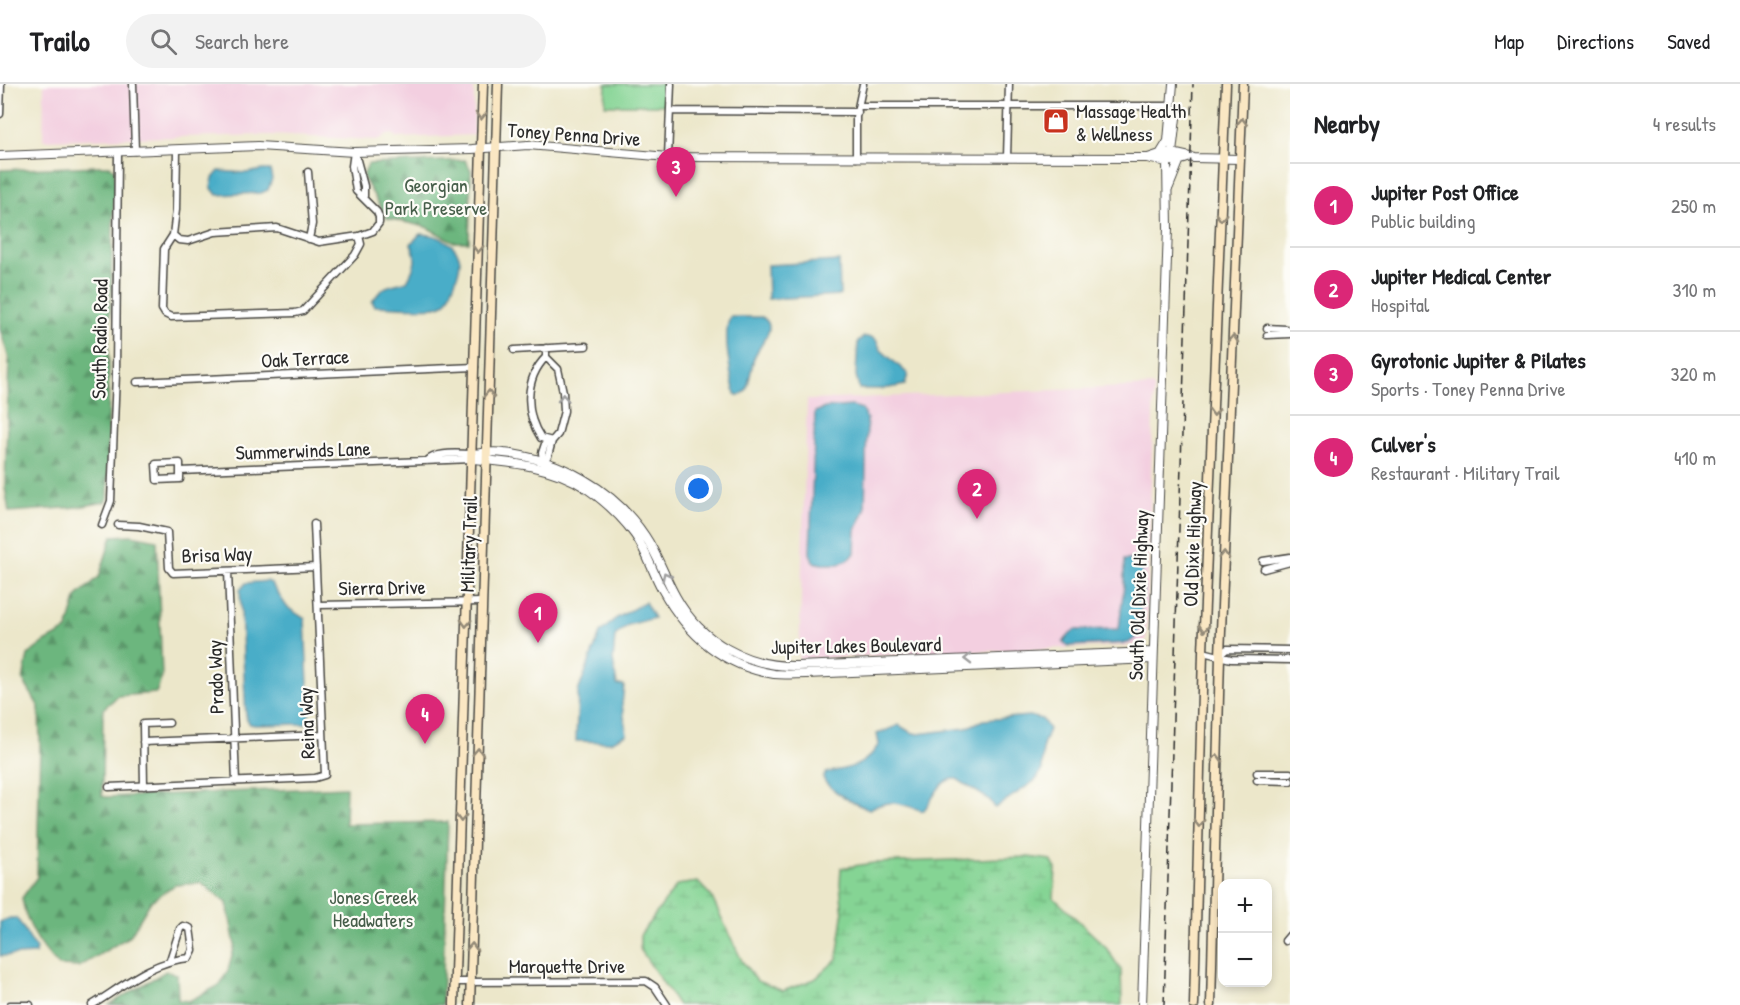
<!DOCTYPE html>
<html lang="en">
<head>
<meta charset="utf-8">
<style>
	body { margin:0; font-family:"Patrick Hand",sans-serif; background:#f2f2f2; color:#202124 }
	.controls { position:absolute; right:18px; bottom:18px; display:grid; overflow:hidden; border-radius:12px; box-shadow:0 3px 9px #0003 }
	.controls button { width:54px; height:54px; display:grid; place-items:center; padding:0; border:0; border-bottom:2px solid #e0e0e0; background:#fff; color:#202124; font:30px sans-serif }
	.you { position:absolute; left:699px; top:405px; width:21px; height:21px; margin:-15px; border:4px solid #fff; border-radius:50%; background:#1a73e8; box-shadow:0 0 0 9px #1a73e833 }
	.badge { display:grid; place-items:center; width:39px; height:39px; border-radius:50%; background:#db2777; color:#fff; font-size:20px; font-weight:700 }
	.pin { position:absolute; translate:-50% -50px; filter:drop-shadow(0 2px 3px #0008) }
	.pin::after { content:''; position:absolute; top:32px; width:21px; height:18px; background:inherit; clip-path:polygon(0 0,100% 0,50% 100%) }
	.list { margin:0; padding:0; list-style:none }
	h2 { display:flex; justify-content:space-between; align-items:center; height:78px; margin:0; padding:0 24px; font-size:26px }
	h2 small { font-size:20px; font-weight:400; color:#757577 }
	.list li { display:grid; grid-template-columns:39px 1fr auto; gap:18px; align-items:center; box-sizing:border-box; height:84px; padding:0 24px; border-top:2px solid #e0e0e0 }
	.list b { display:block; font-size:22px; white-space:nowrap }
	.list p { margin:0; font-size:20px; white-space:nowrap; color:#757577 }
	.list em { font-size:20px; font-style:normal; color:#757577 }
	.icon { flex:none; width:33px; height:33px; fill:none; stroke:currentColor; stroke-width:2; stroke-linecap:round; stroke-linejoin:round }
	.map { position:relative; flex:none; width:1290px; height:921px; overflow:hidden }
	header { display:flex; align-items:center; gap:36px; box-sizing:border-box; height:84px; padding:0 30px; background:#fff; border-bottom:2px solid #e0e0e0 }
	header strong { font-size:28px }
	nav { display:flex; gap:33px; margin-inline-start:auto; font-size:21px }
	.search { width:420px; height:54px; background:#f2f2f2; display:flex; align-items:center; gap:15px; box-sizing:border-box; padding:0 21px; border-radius:33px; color:#757577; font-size:22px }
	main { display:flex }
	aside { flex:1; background:#fff }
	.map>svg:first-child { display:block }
	.built { fill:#f3cfe0 }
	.green { fill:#85d494; stroke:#588060; stroke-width:1.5 }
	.forest { fill:url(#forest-firs); stroke:#4c7054; stroke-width:1.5 }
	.wetland { fill:url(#wetland-marsh); stroke:#588060; stroke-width:1.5 }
	.water { fill:#49adc8; stroke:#3a6c7a; stroke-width:1.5 }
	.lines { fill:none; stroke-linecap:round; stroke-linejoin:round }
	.minor-casing { stroke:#484743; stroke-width:9 }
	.tertiary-casing { stroke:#484743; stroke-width:10 }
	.secondary-casing { stroke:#484743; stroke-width:11 }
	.minor { stroke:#fff; stroke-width:6 }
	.tertiary { stroke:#fff; stroke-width:8 }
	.secondary { stroke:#fae7c3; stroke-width:8 }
	.rail { stroke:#2b2b2b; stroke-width:1.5; stroke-dasharray:9 4.5; stroke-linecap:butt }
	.oneway { stroke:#928977 }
	.oneway2 { stroke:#a0a0a0 }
	.labels { text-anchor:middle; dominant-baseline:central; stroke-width:4.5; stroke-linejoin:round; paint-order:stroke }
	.poi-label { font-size:20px; fill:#2b2b2b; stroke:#fdfcf7; text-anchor:start }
	.street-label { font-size:20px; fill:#2b2b2b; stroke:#fdfcf7 }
	.park-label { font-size:20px; fill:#465e4a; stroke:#fdfcf7 }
</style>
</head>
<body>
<header>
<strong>Trailo</strong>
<div class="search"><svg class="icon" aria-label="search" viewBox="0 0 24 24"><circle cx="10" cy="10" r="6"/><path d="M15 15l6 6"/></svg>Search here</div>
<nav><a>Map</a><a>Directions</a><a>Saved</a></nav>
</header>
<main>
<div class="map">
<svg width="1290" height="921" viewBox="0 0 1290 921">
	<defs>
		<pattern id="forest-firs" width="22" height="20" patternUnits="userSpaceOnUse" patternTransform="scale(1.5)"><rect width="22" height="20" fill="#6cb67e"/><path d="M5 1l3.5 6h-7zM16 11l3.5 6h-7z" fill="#599467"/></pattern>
		<pattern id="wetland-marsh" width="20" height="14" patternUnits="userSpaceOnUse" patternTransform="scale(1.5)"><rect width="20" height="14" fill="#85d494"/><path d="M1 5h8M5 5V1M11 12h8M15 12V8" fill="none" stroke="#73b680"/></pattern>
	</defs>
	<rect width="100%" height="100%" fill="#fdfcf7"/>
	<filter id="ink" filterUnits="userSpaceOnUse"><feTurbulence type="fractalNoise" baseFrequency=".0167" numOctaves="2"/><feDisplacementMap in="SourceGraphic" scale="12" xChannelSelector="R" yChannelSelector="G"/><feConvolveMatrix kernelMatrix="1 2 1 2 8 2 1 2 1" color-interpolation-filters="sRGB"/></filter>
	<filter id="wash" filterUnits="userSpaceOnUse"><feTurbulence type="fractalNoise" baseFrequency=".008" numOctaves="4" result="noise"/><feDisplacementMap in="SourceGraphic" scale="24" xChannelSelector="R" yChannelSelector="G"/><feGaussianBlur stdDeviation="1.35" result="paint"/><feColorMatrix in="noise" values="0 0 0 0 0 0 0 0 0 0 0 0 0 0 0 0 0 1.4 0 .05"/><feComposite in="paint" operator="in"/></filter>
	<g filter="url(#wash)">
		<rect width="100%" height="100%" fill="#ece7ca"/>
		<path class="built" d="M44,0h430v51l-77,3 -5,-4 -8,2 -5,4 -110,-5 -226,5z
			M1154,302l-8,254 -5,5 -342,14 8,-259z"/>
		<path class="green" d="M606,0h60v21h-61z"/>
		<path class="forest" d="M465,76l6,10 -2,72h-15l-28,-15 -39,-9 -24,-41 5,-13z
			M98,82h12l5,4 -6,166 -1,161 -3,5 -27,5 -69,5 -4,-25 4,-128 -9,-30v-159z
			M132,451l25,5 5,137 -6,16 -38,3 -15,13 -1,87 4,1 240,-10 -1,37 103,-2 -6,183h-333l57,-34 11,3 1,26 11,1 31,-16 8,-15 7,-25 -8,-42 -26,-20 -26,2 -24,16 -21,35 -51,31 -20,-1c-18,-18 -33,-42 -37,-68l15,-21 3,-133 -1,-37 -16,-27 5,-25 17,-13 22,-12 10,-34 22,-19 13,-41z"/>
		<path class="wetland" d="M1028,773l23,3 5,9 -2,29 51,48 16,24 1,35h-444l-38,-56v-14l37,-50 21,-3 13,14 31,65 15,20 26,10 32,-12 22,-20 6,-43 -3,-32 1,-16 33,-5z"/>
		<path class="water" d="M263,86h7l2,9 -4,11 -7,3 -44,2 -6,-8 2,-9 6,-7 27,2z
			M420,150c16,0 37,8 40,26 0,8 -4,20 -7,27 -3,7 -5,16 -13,19 -13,4 -50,0 -65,0l-3,-4c12,-19 17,-15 35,-21 8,-14 11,-22 4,-37z
			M839,177l1,34 -72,4 -1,-34z
			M731,233h31c18,10 -4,29 -8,41 -3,11 -4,22 -8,33l-7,5 -4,-2c-4,-16 -14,-65 -4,-77z
			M864,253h7l5,3 5,10 27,24 -3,11 -22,4h-24l-3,-14 2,-34z
			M852,322l10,3 5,10 -2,91 -9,20 -1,23 -4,5 -12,6h-17l-9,-2 -3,-9 5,-141 10,-4z
			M1124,476h7l10,6 2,24 -6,47 -9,6 -59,3 -6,-4 11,-12 45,-1 5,-44z
			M267,497l4,2 16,24 18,12 4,88v11l-4,6 -50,1 -5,-1 -4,-5 -6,-129 6,-7z
			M645,518l9,16 -26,7 -13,11 -2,24 4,25h7l-2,20 5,29 -17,8 -34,-1 2,-49 22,-59 15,-14z
			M1029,632l13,3 7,10 -6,16 -1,25 -6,10 -41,28 -5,-8 -33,-21c-18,-2 -23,21 -34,32 -22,-8 -32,-12 -54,-2 -13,-4 -41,-19 -46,-31l3,-5c25,-6 39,-6 53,-29l-2,-10 22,-9 11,7 8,2 48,-6 17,-8z
			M10,834h6c8,8 12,21 20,30l-1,6 -35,2v-34z"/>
	</g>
	<g filter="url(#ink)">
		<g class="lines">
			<defs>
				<path id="minor" d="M133,0l2,67
					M860,22h312
					M671,27l187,1
					M0,30l1,-30
					M177,66l-1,60 -3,25 -9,14 -2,60 3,5 6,3 124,-4 8,-2 52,-56 6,-11 -2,-8
					M355,69l9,33v10
					M668,73l3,-73
					M856,74v-41l7,-33
					M1007,74l2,-74
					M308,88l4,52 -3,15
					M173,151l6,5 9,1 27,-9 62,-4 42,14 40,-6 14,-5 6,-8v-6l-2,-5 -21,-21 -4,-25 2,-14
					M1267,244l19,1 4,3
					M1267,251l23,-1
					M546,264v9c-22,22 -21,57 -5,81l11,3
					M514,266l72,-4
					M137,298l338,-15
					M427,377c9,-10 32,-7 45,-7
					M543,377l5,-5 4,-15 6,-7 6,-23 -1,-19 -5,-23 -12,-12
					M543,377l-1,-8 4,-12
					M180,379v16l-23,1 -1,-16z
					M180,387l292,-12
					M102,441l9,-24 5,-127 2,-222
					M118,441l21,1 28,6 2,36 4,5 143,-6
					M1263,477l27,-4
					M1264,485l26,-7
					M228,487l8,211
					M318,521l164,-3
					M1203,568l28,7 59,1
					M1220,571l7,-6 63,1
					M143,658l180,-7
					M1257,689h33
					M1257,696l33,1
					M144,702l-1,-62 26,-1
					M109,703l206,-9 10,-3 -11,-251
					M1285,857l5,-6
					M455,898l191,-1 9,6 12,18
					M10,921h20
					M92,921c31,-19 60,-44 97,-47l4,-8 -3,-22 -7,-2 -3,3 -10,31"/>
				<path id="tertiary" d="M1172,26l4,8 -4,35
					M1160,70l8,-13 5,-57
					M0,72l258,-10 96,6 118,-3 56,-4 140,12 479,1c16,4 28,5 43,-1
					M1148,74l12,-4 12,-1 22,5 46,1
					M1169,103l10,-25
					M472,370c10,-1 21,-3 32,-1 55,6 110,36 141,83 13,19 20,42 31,61 25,45 71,70 121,69l355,-14
					M472,375c38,3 81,7 114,29 17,12 37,30 49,47 12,17 17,36 27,54 25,45 60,77 112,85 10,1 22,0 32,0l346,-15
					M1142,921l26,-777 -1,-66"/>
				<path id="secondary" d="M454,921l29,-921
					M470,921l28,-921
					M1194,921l9,-353 23,-568
					M1211,921l9,-349 23,-572"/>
			</defs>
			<use href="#minor" class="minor-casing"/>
			<use href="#tertiary" class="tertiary-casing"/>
			<use href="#secondary" class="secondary-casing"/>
			<use href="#minor" class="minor"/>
			<use href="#tertiary" class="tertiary"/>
			<use href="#secondary" class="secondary"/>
			<path class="rail" d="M1164,921l29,-921"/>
		</g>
		<defs><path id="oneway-chevron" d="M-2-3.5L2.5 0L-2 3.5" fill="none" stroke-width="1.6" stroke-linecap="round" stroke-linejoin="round" transform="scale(1.5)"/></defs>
		<g class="oneway">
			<use href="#oneway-chevron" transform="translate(481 32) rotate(92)"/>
			<use href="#oneway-chevron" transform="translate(1242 38) rotate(-88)"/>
			<use href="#oneway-chevron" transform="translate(1221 133) rotate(92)"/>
			<use href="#oneway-chevron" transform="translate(478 165) rotate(92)"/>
			<use href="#oneway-chevron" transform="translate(1233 255) rotate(-88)"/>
			<use href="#oneway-chevron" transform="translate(489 310) rotate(-88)"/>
			<use href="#oneway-chevron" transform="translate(1214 328) rotate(92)"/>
			<use href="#oneway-chevron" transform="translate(1224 471) rotate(-88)"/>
			<use href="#oneway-chevron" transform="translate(466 539) rotate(92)"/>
			<use href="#oneway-chevron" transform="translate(1204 544) rotate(93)"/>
			<use href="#oneway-chevron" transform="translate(478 668) rotate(-88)"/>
			<use href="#oneway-chevron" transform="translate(1217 674) rotate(-88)"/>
			<use href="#oneway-chevron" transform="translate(461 734) rotate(92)"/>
			<use href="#oneway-chevron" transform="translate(1199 739) rotate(92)"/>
			<use href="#oneway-chevron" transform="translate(472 863) rotate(-88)"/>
		</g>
		<g class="oneway2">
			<use href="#oneway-chevron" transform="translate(563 314) rotate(-93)"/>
			<use href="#oneway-chevron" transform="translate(666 492) rotate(-116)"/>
			<use href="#oneway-chevron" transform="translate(968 575) rotate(179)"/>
		</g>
	</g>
	<defs>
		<symbol id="shop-square" viewBox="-11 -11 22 22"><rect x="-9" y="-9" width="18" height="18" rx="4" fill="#c8321e" stroke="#fdfcf7"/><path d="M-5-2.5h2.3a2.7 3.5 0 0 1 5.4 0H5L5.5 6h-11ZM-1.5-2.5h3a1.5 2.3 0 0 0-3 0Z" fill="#fff"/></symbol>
	</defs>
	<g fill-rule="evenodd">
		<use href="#shop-square" x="1041" y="22" width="30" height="30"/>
	</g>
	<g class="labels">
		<g class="poi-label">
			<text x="1076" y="26">Massage Health<tspan x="1076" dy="23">&amp; Wellness</tspan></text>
		</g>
		<g class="street-label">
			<text transform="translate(574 50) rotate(4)">Toney Penna Drive</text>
			<text transform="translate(99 255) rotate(-89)">South Radio Road</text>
			<text transform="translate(305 274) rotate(-3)">Oak Terrace</text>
			<text transform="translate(303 366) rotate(-2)">Summerwinds Lane</text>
			<text transform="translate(468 460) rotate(-88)">Military Trail</text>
			<text transform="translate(1192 460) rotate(-88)">Old Dixie Highway</text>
			<text transform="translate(217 470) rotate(-2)">Brisa Way</text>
			<text transform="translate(382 503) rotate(-1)">Sierra Drive</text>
			<text transform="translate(1138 511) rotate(-88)">South Old Dixie Highway</text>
			<text transform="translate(856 561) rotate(-1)">Jupiter Lakes Boulevard</text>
			<text transform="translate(215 593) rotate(-92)">Prado Way</text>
			<text transform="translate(306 639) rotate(-92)">Reina Way</text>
			<text x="567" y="881">Marquette Drive</text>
		</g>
		<g class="park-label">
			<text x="436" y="100">Georgian<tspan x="436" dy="23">Park Preserve</tspan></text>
			<text x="373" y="812">Jones Creek<tspan x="373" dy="23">Headwaters</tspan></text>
		</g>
	</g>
</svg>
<div class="controls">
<button>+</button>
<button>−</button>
</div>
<div class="you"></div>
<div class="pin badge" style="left:538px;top:559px">1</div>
<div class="pin badge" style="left:977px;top:435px">2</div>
<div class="pin badge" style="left:676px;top:113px">3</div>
<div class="pin badge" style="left:425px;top:660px">4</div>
</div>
<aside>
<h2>Nearby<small>4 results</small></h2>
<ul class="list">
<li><span class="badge">1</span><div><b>Jupiter Post Office</b><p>Public building</p></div><em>250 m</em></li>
<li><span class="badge">2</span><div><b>Jupiter Medical Center</b><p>Hospital</p></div><em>310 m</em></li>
<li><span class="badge">3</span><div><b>Gyrotonic Jupiter &amp; Pilates</b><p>Sports · Toney Penna Drive</p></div><em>320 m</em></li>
<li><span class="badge">4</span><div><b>Culver's</b><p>Restaurant · Military Trail</p></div><em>410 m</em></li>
</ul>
</aside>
</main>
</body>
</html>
